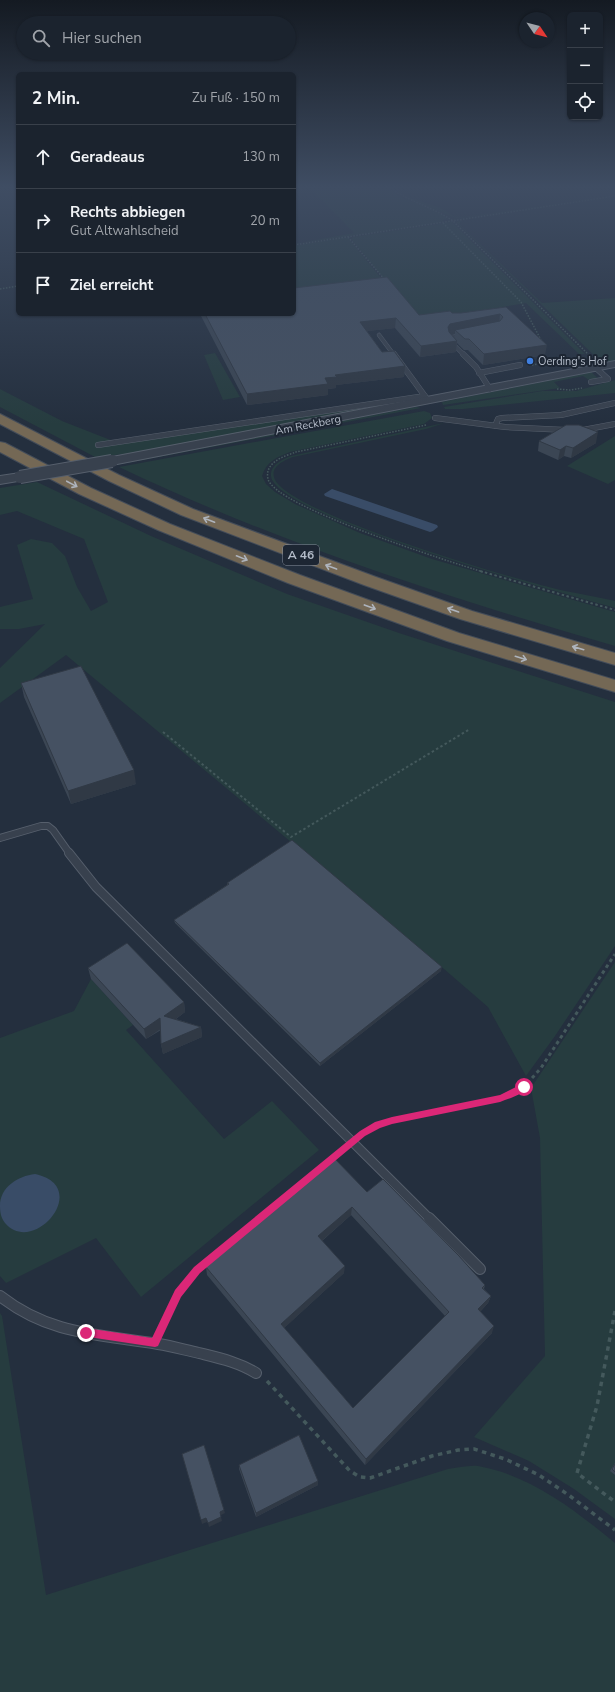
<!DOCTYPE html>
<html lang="de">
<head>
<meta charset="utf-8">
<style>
	body { margin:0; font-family:"Nunito Sans",sans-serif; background:#242b36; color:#f1f3f6 }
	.controls { position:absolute; right:12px; top:12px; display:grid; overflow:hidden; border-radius:6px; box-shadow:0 1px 3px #0004 }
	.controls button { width:36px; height:36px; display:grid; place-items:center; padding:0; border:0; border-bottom:1px solid #39404a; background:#1b232e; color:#f1f3f6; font:20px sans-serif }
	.compass { position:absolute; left:519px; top:12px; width:36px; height:36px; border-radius:50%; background:#1b232e; box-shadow:0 1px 3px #0004; rotate:125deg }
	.stop { position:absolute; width:12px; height:12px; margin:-9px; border:3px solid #db2777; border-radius:50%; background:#fff }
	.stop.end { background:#db2777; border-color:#fff; box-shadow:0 1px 4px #0008 }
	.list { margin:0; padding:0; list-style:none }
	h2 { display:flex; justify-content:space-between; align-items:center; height:52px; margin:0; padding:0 16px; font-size:17px }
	h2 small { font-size:13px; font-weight:400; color:#a0a4aa }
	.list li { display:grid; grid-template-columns:26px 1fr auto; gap:12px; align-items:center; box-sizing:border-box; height:64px; padding:0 16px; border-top:1px solid #39404a }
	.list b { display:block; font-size:15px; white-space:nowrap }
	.list p { margin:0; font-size:13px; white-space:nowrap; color:#a0a4aa }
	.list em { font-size:13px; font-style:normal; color:#a0a4aa }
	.icon { flex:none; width:22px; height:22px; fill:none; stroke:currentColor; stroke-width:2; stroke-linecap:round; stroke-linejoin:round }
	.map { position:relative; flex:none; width:615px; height:1692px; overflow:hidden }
	.search { position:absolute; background:#1b232e; box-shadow:0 1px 3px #0004; left:16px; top:16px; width:280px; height:44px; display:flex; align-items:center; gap:10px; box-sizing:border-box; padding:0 14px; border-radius:22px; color:#a0a4aa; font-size:15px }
	.panel { position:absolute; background:#1b232e; box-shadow:0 1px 3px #0004; left:16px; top:72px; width:280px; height:244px; border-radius:6px }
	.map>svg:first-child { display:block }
	.green { fill:#263c3f }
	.water { fill:#394c67 }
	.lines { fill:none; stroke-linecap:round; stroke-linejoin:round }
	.service-far4-casing { stroke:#565f6c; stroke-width:4.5 }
	.service-far3-casing { stroke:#565f6c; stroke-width:6 }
	.service-far2-casing { stroke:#565f6c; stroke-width:8 }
	.service-far1-casing { stroke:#565f6c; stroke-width:10 }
	.service-casing { stroke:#565f6c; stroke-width:12 }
	.tertiary-casing { stroke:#565f6c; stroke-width:2 }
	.motorway-casing { stroke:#434c59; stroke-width:2 }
	.path-far3 { stroke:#44595c; stroke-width:1.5; stroke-dasharray:1.5 1.5; stroke-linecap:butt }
	.path-far2 { stroke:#44595c; stroke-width:2; stroke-dasharray:2.5 2.5; stroke-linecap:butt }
	.path-far1 { stroke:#44595c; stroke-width:3; stroke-dasharray:3.5 3.5; stroke-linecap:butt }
	.path { stroke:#44595c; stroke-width:3.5; stroke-dasharray:4.5 4.5; stroke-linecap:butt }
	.service-far4 { stroke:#38414e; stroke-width:3.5 }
	.service-far3 { stroke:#38414e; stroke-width:5 }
	.service-far2 { stroke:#38414e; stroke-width:6 }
	.service-far1 { stroke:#38414e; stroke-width:8 }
	.service { stroke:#38414e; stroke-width:10 }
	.tertiary { fill:#38414e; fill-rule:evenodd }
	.motorway { fill:#746855; fill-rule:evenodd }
	.tertiary-bridge-casing { stroke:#565f6c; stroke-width:14; stroke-linecap:butt }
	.tertiary-bridge { stroke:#38414e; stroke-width:12 }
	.wall { fill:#3b4654; fill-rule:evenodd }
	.shaded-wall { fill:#303945 }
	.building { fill:#455162; stroke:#303945; fill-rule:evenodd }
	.oneway { stroke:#aeb4bd }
	.route { fill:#db2777 }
	.shop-dot { fill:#3f7fe0; stroke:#1d2633; stroke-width:1.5 }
	.labels { text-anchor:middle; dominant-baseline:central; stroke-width:4; stroke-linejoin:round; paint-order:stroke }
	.far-poi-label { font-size:11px; fill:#b4bcc9; stroke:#1d2633; text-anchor:start }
	.far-street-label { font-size:11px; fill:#b4bcc9; stroke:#1d2633 }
	.shield { fill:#1d2633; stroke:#878f9c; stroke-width:1 }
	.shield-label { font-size:12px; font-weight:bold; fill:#b4bcc9 }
</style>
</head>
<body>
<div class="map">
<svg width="615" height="1692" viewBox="0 0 615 1692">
	<rect width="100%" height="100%" fill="#242f3e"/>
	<path class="green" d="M310,188h78l12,9 34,13 13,8 -8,5 -145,21 60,-11z
		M393,188l12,8 36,12 14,9 6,1 154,-22 -159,22 -44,-17 -12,-7z
		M461,221l-2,3 83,79 73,-5v63l-12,3 -147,-142z
		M452,222l133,132h-6l-53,-51 -106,18 -69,-82 2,-2z
		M341,238h7l38,46 -92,11v-49z
		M215,353l25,44 -17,3 -19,-45z
		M591,372l8,7 -10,1 -6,-4 -29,6 6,6 -117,17 -1,-3z
		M615,380v13l-152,16h-18l-1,-2 98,-16h34z
		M0,389l62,32 51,20 -18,3 3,3 319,-47 -295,56 -1,-2 -24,4 -97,-51z
		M416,407l5,1 -305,57 2,-2z
		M424,411l6,2 2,5 -8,6 -134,28c-13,5 -24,10 -28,24l4,8 9,8 20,12 65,29 72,26 183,53v34c-169,-49 -337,-103 -496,-179z
		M444,423l-18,6 -133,28c-8,3 -22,9 -19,20 7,35 249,105 291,114 16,3 33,6 50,10v7c-45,-13 -341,-92 -344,-132 -1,-11 12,-17 20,-20z
		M615,436v44l-7,4 -41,-18z
		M37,482l114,54 136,58 112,39 216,69v244l-60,90 -29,40 -38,-69 -44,-38 -378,-314 -66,48v-35l45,-44 -26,5h-19v-22l33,-8 -16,-54 14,-6 21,4 13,13 12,31 14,24 17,-9 -24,-63 -67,-28 -17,4v-27z
		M615,962v557l-41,-30 -45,-28 -55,-24 71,-81 -5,-218 -9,-50z
		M91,979l42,46 -7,5 98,109 48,-38 47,49 -178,147 -45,-59 -90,45 -6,-7v-238l74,-27z
		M0,1313l2,3 44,279 402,-126c9,-1 21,-4 30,-3 52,9 97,44 137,77v149h-615z"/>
	<path class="water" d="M332,489l105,36 1,2 -5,4 -3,1 -105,-36 -1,-2z
		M35,1174c58,12 -1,83 -30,49 -4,-5 -5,-11 -5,-17 0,-19 18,-30 35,-32z"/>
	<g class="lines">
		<defs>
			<path id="service-far4" d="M463,334l-13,4 1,4 13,13
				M379,335l15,20"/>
			<path id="service-far3" d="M394,354l33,45
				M463,354l13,13 14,22
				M479,373l41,-8
				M591,382l17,-3 -12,-11
				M435,418l70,9 61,3
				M495,426l3,-7 4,-1 59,-3 54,-12
				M583,430l32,-6
				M98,445l327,-49"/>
			<path id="service-far2" d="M0,838l41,-12h7l5,4 17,24"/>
			<path id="service-far1" d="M69,853l27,34 334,332"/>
			<path id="service" d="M429,1218l51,51
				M0,1296c50,39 98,38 158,48 14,2 27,6 41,9 20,5 39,9 57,20"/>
			<path id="tertiary" d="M615,361v6l-503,98 -4,-1 -2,-3 2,-3 4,-1z
				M20,473l4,1 2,3 -2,3 -24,4v-8z"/>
			<path id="motorway" d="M0,414l119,61 74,34 183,68 96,34 143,42v12l-155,-46 -96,-34 -183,-70 -72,-34 -109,-57z
				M0,442l5,1 86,45 79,36 130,51 159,58 156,47v12l-168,-51 -159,-58 -130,-53 -79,-36 -79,-42z"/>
		</defs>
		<use href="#service-far4" class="service-far4-casing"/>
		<use href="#service-far3" class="service-far3-casing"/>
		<use href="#service-far2" class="service-far2-casing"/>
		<use href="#service-far1" class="service-far1-casing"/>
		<use href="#service" class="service-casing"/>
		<use href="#tertiary" class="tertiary-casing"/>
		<use href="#motorway" class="motorway-casing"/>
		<path class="path-far3" d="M390,188c20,14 43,19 63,33l138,136
			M443,223l78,79 20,38
			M348,237l37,43
			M294,245l321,-49
			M0,289l18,-3
			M532,365l21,-4
			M557,389l13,1 12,-2
			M426,425l-130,27c-11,4 -32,10 -28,27 7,28 183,83 215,93"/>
		<path class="path-far2" d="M480,571l135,39
			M163,732l128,105 179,-108"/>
		<path class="path-far1" d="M362,1134l16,-9 14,-5 108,-22 14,-5 10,-6 17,-19 74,-114
			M259,1219l84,-69"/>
		<path class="path" d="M615,1311l-18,95 -20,67 38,29
			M161,1330l17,-36 19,-24 64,-52
			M267,1381l83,90 10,6 10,1 62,-22 26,-6 16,-1 31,10 34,16 31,21 45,34"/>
		<use href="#service-far4" class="service-far4"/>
		<use href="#service-far3" class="service-far3"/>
		<use href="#service-far2" class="service-far2"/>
		<use href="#service-far1" class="service-far1"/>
		<use href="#service" class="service"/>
		<use href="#tertiary" class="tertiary"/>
		<use href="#motorway" class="motorway"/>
		<defs>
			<path id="tertiary-bridge" d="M20,477l92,-16"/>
		</defs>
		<use href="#tertiary-bridge" class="tertiary-bridge-casing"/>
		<use href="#tertiary-bridge" class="tertiary-bridge"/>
	</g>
	<path class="wall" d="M506,307l39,48 -62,10 -15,-15h-4l-7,-7 -1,9 -36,5 -25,-29 -28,3 15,21 23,14 -1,11 -68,8v3l-8,1v6l-81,10 -47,-91 219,1 42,-2zM455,334l-1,4 -3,-3z
		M539,441l57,2 -25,15 -7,-2 -6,4 -20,-9z
		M21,683l115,101 -65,20 -47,-107z
		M227,883l214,88 -121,95 -145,-143 -1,-3 53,-35z
		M88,968l96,34 1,10 -9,7 25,8 1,10 -39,17 -2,-10v-14l-15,9 -55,-60z
		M367,1192l118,93 -1,4 7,7 -3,7 -8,9 12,21 -127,132 -158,-190 -1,-8zM351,1215l94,101 -92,92 -69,-80 60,-55 -22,-32z
		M615,1463v12l-5,-4z
		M239,1465l79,16v4l-62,32 -17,-48z"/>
	<path class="shaded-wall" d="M500,314l-1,11 -44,5v4l-6,1 -1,-8 2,-3z
		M396,318l-1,10 -35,4v-10z
		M457,341l-1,11 -36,5 1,-11z
		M547,345l-2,10 -62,10 1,-11z
		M405,366l-1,11 -68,8v3l-8,1v6l-81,10v-11l78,-16 10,-3z
		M598,432l-2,11 -25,15 2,-10z
		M566,446l-2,10 -6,4 2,-10z
		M134,770l2,14 -65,20 -3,-13z
		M442,967l-1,4 -121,95v-3z
		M184,1002l1,10 -19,14 -2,-10z
		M160,1018l2,10 -16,11 -2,-10z
		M201,1027l1,10 -39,17 -2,-10z
		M352,1207l-1,8 -33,29v-8z
		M345,1266l-1,7 -63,58v-7z
		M491,1296l-3,7 -12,13 2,-7z
		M494,1326l-2,7 -127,132 1,-6z
		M318,1481v4l-62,32v-4z
		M224,1510l1,3 -4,2 -1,-3z
		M221,1517l1,4 -13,6 -1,-4z
		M206,1518l1,4 -5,2 -1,-4z"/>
	<path class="building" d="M387,277l32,38 31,-4 2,2h9l45,-6 41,38 -63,9 -15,-15h-4l-10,-9 45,-9 3,-4 -3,-3 -50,10 -2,3 1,5 8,9 -36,5 -25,-28 -36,4 22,30 12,-1 11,15 -70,9 2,2 -12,1 3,6 -81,10 -42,-80h89v-26z
		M566,425h13l19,7 -25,16 -7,-2 -6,4 -21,-9z
		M81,666l53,104 -66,21 -47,-108z
		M292,840l150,127 -122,96 -146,-143 55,-36 -2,-1z
		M127,943l57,59 -20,14 37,11 -40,17 -1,-26 -16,11 -56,-61z
		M335,1159l32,33 16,-13 76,77 26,29 -3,3 9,8 -13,13 16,17 -128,133 -160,-192zM352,1207l97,105 -96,96 -72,-84 64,-58 -27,-30z
		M299,1435l19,46 -62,32 -17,-48z
		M204,1445l20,65 -4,2 1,5 -13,6 -2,-5 -5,2 -19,-66z
		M615,1464v8l-3,-3z"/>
	<defs><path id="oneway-shaft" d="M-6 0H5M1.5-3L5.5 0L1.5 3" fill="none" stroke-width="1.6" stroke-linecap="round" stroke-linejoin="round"/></defs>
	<g class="oneway">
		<use href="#oneway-shaft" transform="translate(72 484) rotate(28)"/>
		<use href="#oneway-shaft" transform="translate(209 520) rotate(-159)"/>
		<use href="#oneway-shaft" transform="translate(242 558) rotate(22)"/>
		<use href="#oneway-shaft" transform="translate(331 567) rotate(-160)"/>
		<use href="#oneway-shaft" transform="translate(370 607) rotate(20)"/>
		<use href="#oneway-shaft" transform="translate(453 610) rotate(-161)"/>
		<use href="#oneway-shaft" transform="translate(578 648) rotate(-164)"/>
		<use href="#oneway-shaft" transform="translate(521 658) rotate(17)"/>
	</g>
	<linearGradient id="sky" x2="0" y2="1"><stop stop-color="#141a22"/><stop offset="0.44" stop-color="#3f4d63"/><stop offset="1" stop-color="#3f4d63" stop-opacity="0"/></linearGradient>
	<rect width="615" height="425" fill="url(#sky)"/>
	<path class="route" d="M524,1083l4,4c-6,8 -18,11 -28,15l-108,22 -12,4 -15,8 -165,137 -19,24 -23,49 -3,1 -73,-11 -1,-3 1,-3 4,-2 66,10 23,-48 19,-23 166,-136 15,-9 17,-5 108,-22z"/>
	<circle class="shop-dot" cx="530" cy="361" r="4"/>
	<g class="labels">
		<g class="far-poi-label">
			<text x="538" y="361">Oerding's Hof</text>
		</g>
		<g class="far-street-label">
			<text transform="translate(308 425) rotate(-11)">Am Reckberg</text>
		</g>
		<rect class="shield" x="283" y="545" width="36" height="20" rx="3"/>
		<g class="shield-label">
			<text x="301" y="555">A 46</text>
		</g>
	</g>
</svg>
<div class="controls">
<button>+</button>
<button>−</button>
<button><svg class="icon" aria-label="locate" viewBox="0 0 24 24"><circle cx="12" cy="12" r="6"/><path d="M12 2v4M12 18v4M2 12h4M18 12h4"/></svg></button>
</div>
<svg class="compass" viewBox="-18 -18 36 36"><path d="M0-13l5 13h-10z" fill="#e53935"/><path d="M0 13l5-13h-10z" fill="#a0a4aa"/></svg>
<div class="stop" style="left:524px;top:1087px"></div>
<div class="stop end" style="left:86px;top:1333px"></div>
<div class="search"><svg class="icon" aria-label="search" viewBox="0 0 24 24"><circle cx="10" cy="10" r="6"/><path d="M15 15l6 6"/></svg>Hier suchen</div>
<section class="panel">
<h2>2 Min.<small>Zu Fuß · 150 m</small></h2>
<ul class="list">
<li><svg class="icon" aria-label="ahead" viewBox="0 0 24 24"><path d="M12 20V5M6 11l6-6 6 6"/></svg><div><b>Geradeaus</b></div><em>130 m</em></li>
<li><svg class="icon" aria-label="right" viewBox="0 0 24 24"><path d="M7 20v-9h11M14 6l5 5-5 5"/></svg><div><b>Rechts abbiegen</b><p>Gut Altwahlscheid</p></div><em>20 m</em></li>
<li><svg class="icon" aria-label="arrive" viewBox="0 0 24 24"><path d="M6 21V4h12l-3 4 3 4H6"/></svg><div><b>Ziel erreicht</b></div></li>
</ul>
</section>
</div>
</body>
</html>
